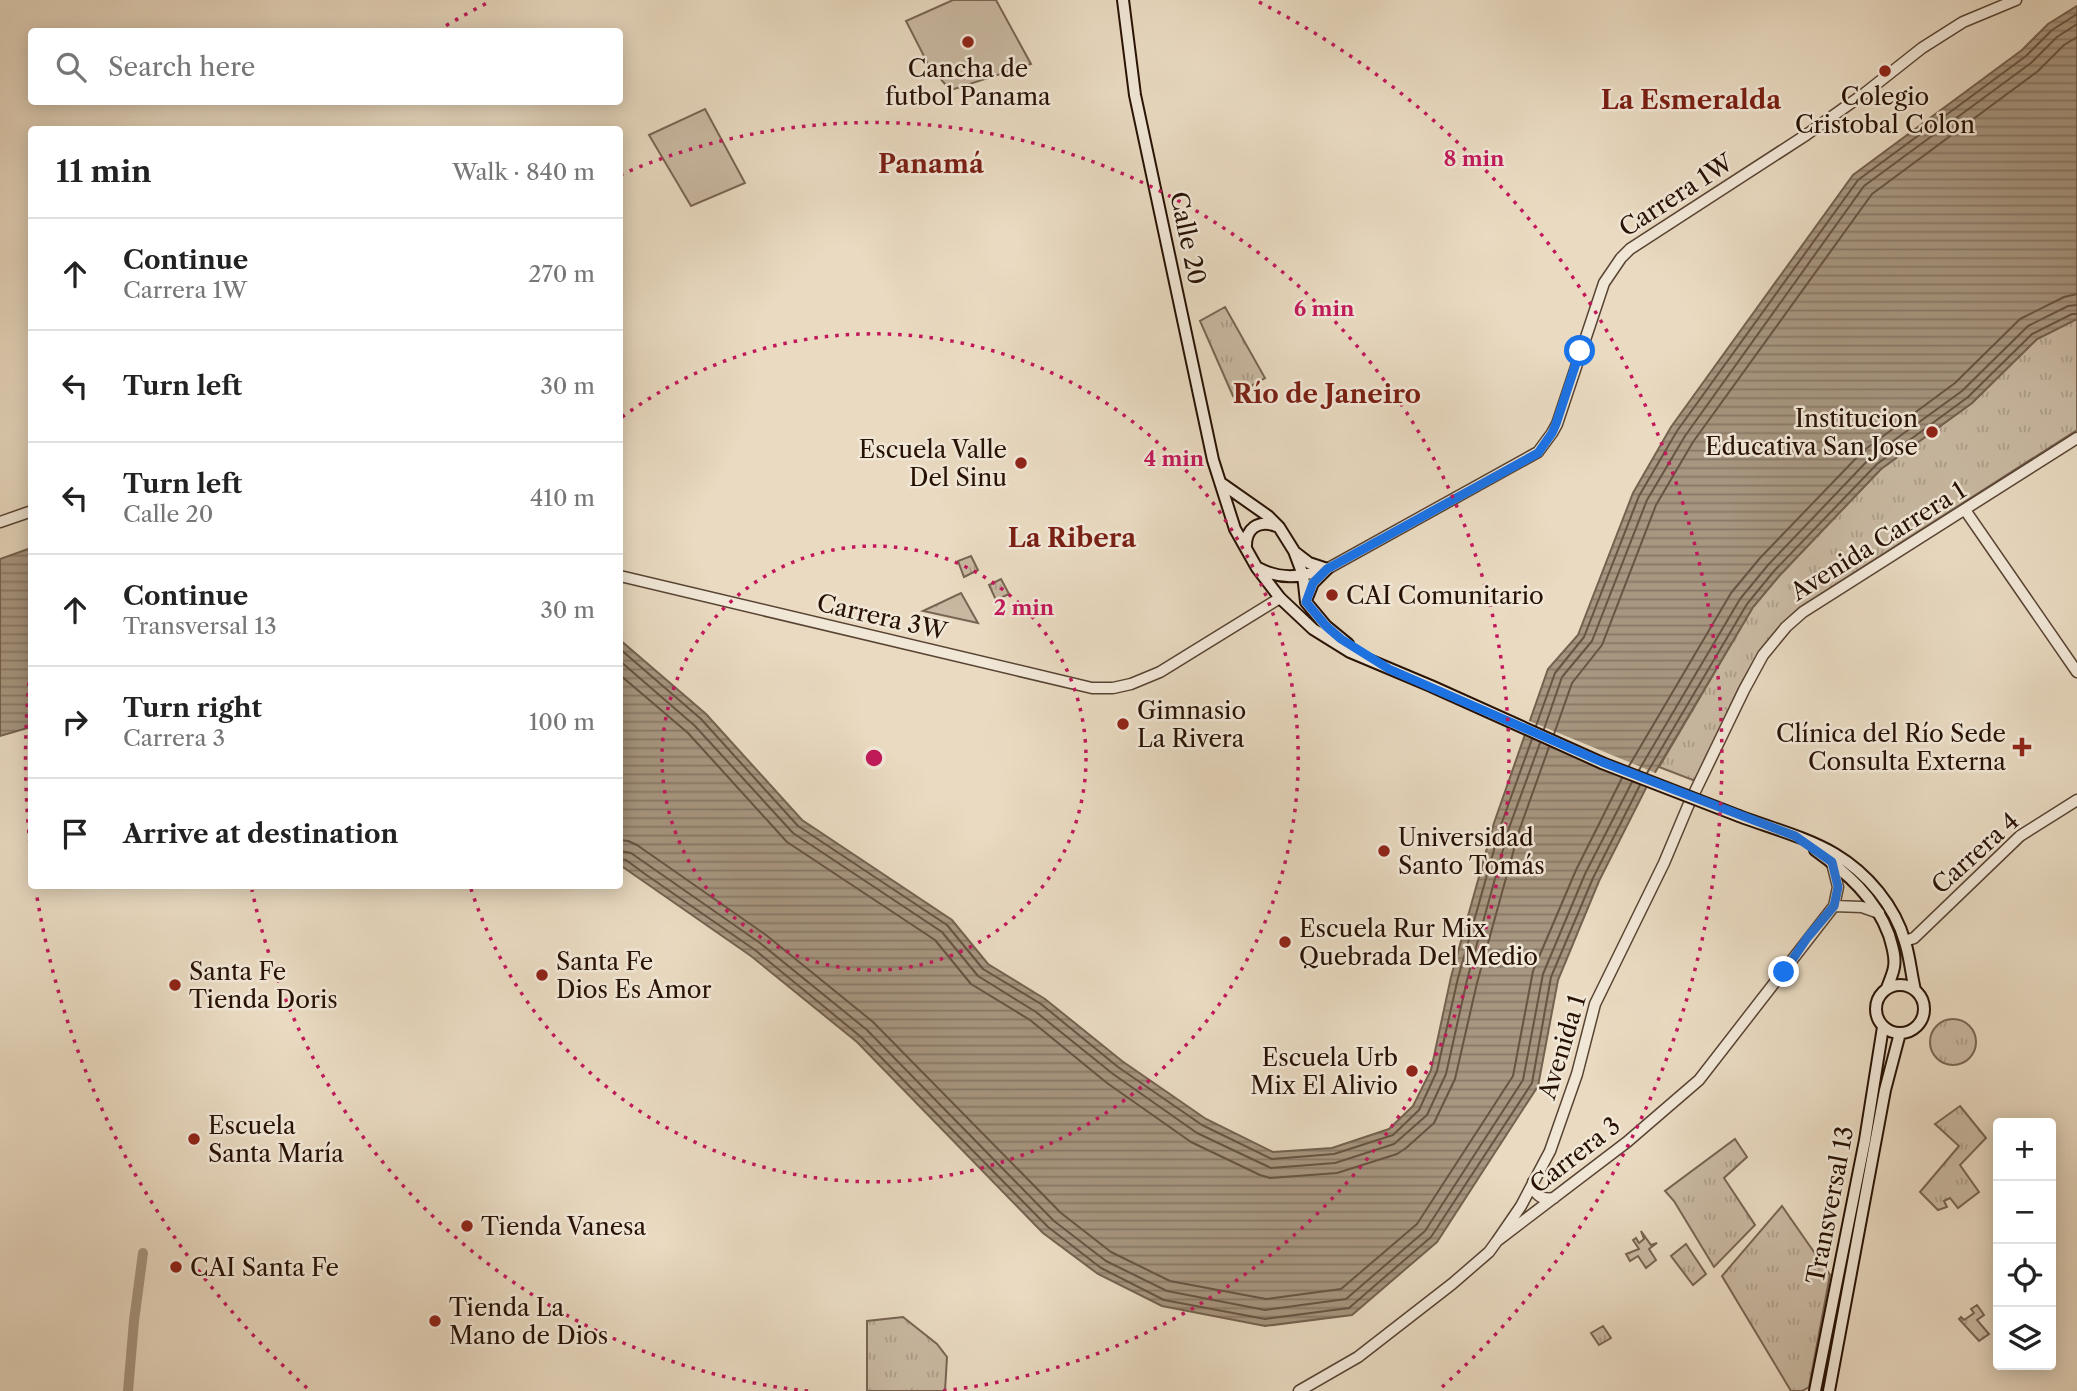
<!DOCTYPE html>
<html lang="en">
<head>
<meta charset="utf-8">
<style>
	body { margin:0; font-family:"Libre Caslon Text",serif; background:#f2f2f2; color:#222 }
	.controls { position:absolute; right:21px; bottom:21px; display:grid; overflow:hidden; border-radius:7px; box-shadow:0 4px 18px #0003 }
	.controls button { width:63px; height:63px; display:grid; place-items:center; padding:0; border:0; border-bottom:2px solid #e0e0e0; background:#fff; color:#222; font:35px sans-serif }
	.stop { position:absolute; width:21px; height:21px; margin:-16px; border:5px solid #1a73e8; border-radius:50%; background:#fff }
	.stop.end { background:#1a73e8; border-color:#fff; box-shadow:0 2px 7px #0008 }
	.list { margin:0; padding:0; list-style:none }
	h2 { display:flex; justify-content:space-between; align-items:center; height:91px; margin:0; padding:0 28px; font-size:30px }
	h2 small { font-size:23px; font-weight:400; color:#767676 }
	.list li { display:grid; grid-template-columns:46px 1fr auto; gap:21px; align-items:center; box-sizing:border-box; height:112px; padding:0 28px; border-top:2px solid #e0e0e0 }
	.list b { display:block; font-size:26px; white-space:nowrap }
	.list p { margin:0; font-size:23px; white-space:nowrap; color:#767676 }
	.list em { font-size:23px; font-style:normal; color:#767676 }
	.icon { flex:none; width:38px; height:38px; fill:none; stroke:currentColor; stroke-width:2; stroke-linecap:round; stroke-linejoin:round }
	.map { position:relative; flex:none; width:2077px; height:1391px; overflow:hidden }
	.search { position:absolute; background:#fff; box-shadow:0 4px 18px #0003; left:28px; top:28px; width:595px; height:77px; display:flex; align-items:center; gap:18px; box-sizing:border-box; padding:0 24px; border-radius:7px; color:#767676; font-size:26px }
	.panel { position:absolute; background:#fff; box-shadow:0 4px 18px #0003; left:28px; top:126px; width:595px; height:763px; border-radius:7px }
	.map>svg:first-child { display:block }
	.grass { fill:url(#grass-tufts); stroke:#786452; stroke-width:2 }
	.pitch { fill:#c8b8a1; stroke:#786452; stroke-width:2 }
	.water { fill:url(#water-rules); stroke:#74614e; stroke-width:2 }
	.pier { fill:#e9dac1 }
	.lines { fill:none; stroke-linecap:round; stroke-linejoin:round }
	.shore { stroke:#675442; stroke-width:2 }
	.canal { stroke:#a79680; stroke-width:10 }
	.tertiary-casing { stroke:#584332; stroke-width:13 }
	.secondary-casing { stroke:#271103; stroke-width:14 }
	.tertiary { stroke:#f1e7d7; stroke-width:10 }
	.secondary { stroke:#f1e7d7; stroke-width:10 }
	.secondary-bridge-casing { stroke:#271103; stroke-width:14; stroke-linecap:butt }
	.secondary-bridge { stroke:#f1e7d7; stroke-width:10 }
	.route { stroke:#1a73e8; stroke-width:9 }
	.ring { fill:none; stroke:#c2185b; stroke-width:3.5; stroke-dasharray:3.5 7 }
	.poi-dot { fill:#8f2418; stroke:#f1e7d7; stroke-width:2.5 }
	.labels { text-anchor:middle; dominant-baseline:central; stroke-width:5; stroke-linejoin:round; paint-order:stroke }
	.poi-label { font-size:24px; fill:#271103; stroke:#f1e7d7; text-anchor:start }
	.street-label { font-size:24px; fill:#271103; stroke:#f1e7d7 }
	.neighbourhood-label { font-size:26px; font-weight:bold; fill:#7a1f14; stroke:#f1e7d7 }
	.centre { fill:#c2185b; stroke:#f1e7d7; stroke-width:3.5 }
	.ring-label { font-size:21px; text-anchor:middle; font-weight:bold; fill:#c2185b; stroke:#f1e7d7; stroke-width:5; stroke-linejoin:round; paint-order:stroke }
</style>
</head>
<body>
<div class="map">
<svg width="2077" height="1391" viewBox="0 0 2077 1391">
	<defs>
		<pattern id="grass-tufts" width="24" height="20" patternUnits="userSpaceOnUse" patternTransform="scale(1.75)"><rect width="24" height="20" fill="#c8b8a1"/><path d="M3 7l-1-3M5 7V3M7 7l1-3M15 17l-1-3M17 17v-4M19 17l1-3" fill="none" stroke="#ac9d89"/></pattern>
		<pattern id="water-rules" width="6" height="5" patternUnits="userSpaceOnUse" patternTransform="scale(1.75)"><rect width="6" height="5" fill="#a79680"/><path d="M0 2.5h6" fill="none" stroke="#887967"/></pattern>
	</defs>
	<rect width="100%" height="100%" fill="#e9dac1"/>
	<filter id="stains"><feTurbulence type="fractalNoise" baseFrequency=".00286" numOctaves="4"/><feColorMatrix values="0 0 0 0 .2 0 0 0 0 .09 0 0 0 0 .02 0 0 0 .5 -.17"/></filter>
	<radialGradient id="worn" r=".72"><stop offset=".6" stop-color="#630" stop-opacity="0"/><stop offset="1" stop-color="#630" stop-opacity=".3"/></radialGradient>
	<path class="grass" d="M1225,307l40,71 -32,18 -33,-75z
		M2077,319v111l-278,178c-54,48 -74,110 -101,174l-39,-15 94,-160 26,-31 102,-107 91,-66 65,-64z
		M971,556l7,14 -14,7 -6,-16z
		M1001,579l8,15 -13,6 -7,-15z
		M961,593l17,30 -55,-12z
		M1930 1042a23 23 0 1 1 46 0a23 23 0 1 1-46 0Z
		M1960,1106l26,32 -26,27 19,27 -21,16 -8,-10 -6,3 3,6 -9,3 -18,-18 39,-46 -24,-22z
		M1735,1139l12,18 -23,21 31,47 -41,42 -40,-66 -9,-10z
		M1782,1206l48,69 -21,112 -7,4h-11l-69,-115z
		M1641,1231l10,14 6,-2 -8,6 7,11 -10,8 -8,-12 -8,5 -4,-7 13,-5 -6,-9 3,-2 3,5 5,-4z
		M1686,1244l20,30 -13,11 -22,-29z
		M1977,1305l7,10 -7,5 12,14 -10,7 -20,-22 2,-2 3,3 10,-7 -3,-4z
		M903,1317l34,27 10,13 -2,34h-78v-70z
		M1603,1326l8,12 -12,7 -8,-12z"/>
	<path class="pitch" d="M953,0h43l35,64 -83,27 -3,-7 -17,-20 -22,-43z
		M705,109l40,74 -54,23 -42,-71z"/>
	<path class="water" d="M2077,6v313l-40,20 -65,64 -91,66 -102,107 -26,31 -106,179 -48,95 -41,99 -20,106 -101,156 -85,73 -87,11 -103,-20 -64,-32 -55,-41 -186,-191 -106,-86 -131,-91v-225l86,74 96,106 150,100 36,44 57,35 77,62 84,58 67,33 59,-4 57,-19 24,-23 18,-36 20,-93 43,-154 54,-154 30,-34 55,-142 38,-66 182,-252 169,-125 26,-26z
		M31,548v179l-31,9v-177z"/>
	<path class="pier" d="M1527,720l131,54 -7,13 -128,-54z"/>
	<g class="lines">
		<path class="shore" d="M620,649l81,70 97,107 149,99 36,44 58,35 77,63 84,58 70,34 62,-5 59,-19 26,-25 18,-39 21,-93 43,-153 31,-86
			M620,661l75,65 98,107 149,99 36,44 58,36 77,62 84,59 74,35 64,-5 59,-19 33,-29 19,-41 21,-94 42,-152 31,-85
			M620,675l68,58 99,109 148,98 36,44 59,36 77,63 84,59 69,33 10,3 67,-5 60,-19 9,-6 28,-25 21,-44 22,-96 42,-152 30,-84
			M1536,726l19,-53 29,-36 55,-141 38,-65 181,-251 168,-124 26,-26 25,-16
			M1544,729l18,-52 30,-36 55,-141 38,-64 179,-250 167,-123 26,-26 20,-13
			M1554,734l18,-51 30,-38 54,-140 37,-63 179,-248 166,-123 26,-26 13,-8
			M1629,766l102,-173 29,-35 103,-107 92,-68 65,-64 44,-22 13,-3
			M1639,770l101,-171 28,-34 103,-108 91,-66 66,-65 40,-20 9,-1
			M1647,773l100,-169 27,-33 103,-107 91,-67 64,-63 40,-20h5
			M620,840l8,1 9,4 129,90 107,87 188,191 50,39 59,29 96,18 75,-10 76,-65 96,-148 20,-105 43,-101 46,-92
			M620,851l11,2 129,90 107,87 187,191 52,40 61,30 98,19 81,-11 79,-68 98,-151 20,-106 42,-100 47,-92
			M620,859l6,1 19,14 110,76 106,87 187,190 53,41 63,32 101,19 84,-11 82,-71 101,-154 19,-106 42,-99 47,-93"/>
		<path class="canal" d="M128,1391l6,-70 9,-68"/>
		<defs>
			<path id="tertiary" d="M1965,510l112,162
				M0,522l32,-11
				M1303,575l24,-6 211,-117 14,-19 5,-9 47,-141 17,-25 9,-9 176,-114 59,-42 57,-45 41,-26 53,-22
				M620,576l472,112h21l18,-4 29,-12 120,-74
				M1834,906l28,1 17,6
				M1905,941l9,-3 106,-102 57,-36
				M1533,1182c1,13 8,18 21,16
				M1497,1241l24,-35 29,-55 27,-77 18,-70 69,-141 24,-57 56,-116 19,-35 23,-28 17,-15 274,-174
				M1299,1391l59,-34 94,-73 37,-32 8,-11 130,-99 72,-62 135,-174 4,-19 -6,-24"/>
			<path id="secondary" d="M1123,0l12,95 78,365 22,69 22,39 23,30 33,31 37,23 81,34 171,77
				M1221,483l47,33 11,11 15,24 9,24 3,27 20,24 22,18
				M1246,548c-1,-19 12,-29 30,-22
				M1296,553l13,10 18,6
				M1258,568c15,8 29,10 45,7
				M1307,598l6,-15 14,-14
				M1739,816c32,12 67,21 96,38 32,19 60,52 70,88 5,15 6,32 10,48
				M1815,850c32,23 60,47 74,85 3,11 7,21 5,32 -1,7 -5,15 -7,21
				M1876 1009a24 24 0 1 1 48 0a24 24 0 1 1-48 0Z
				M1815,1391l50,-251 18,-113
				M1829,1391l56,-301 15,-57"/>
		</defs>
		<use href="#tertiary" class="tertiary-casing"/>
		<use href="#secondary" class="secondary-casing"/>
		<use href="#tertiary" class="tertiary"/>
		<use href="#secondary" class="secondary"/>
		<defs>
			<path id="secondary-bridge" d="M1602,763l137,53"/>
		</defs>
		<use href="#secondary-bridge" class="secondary-bridge-casing"/>
		<use href="#secondary-bridge" class="secondary-bridge"/>
	</g>
	<g class="lines">
		<path class="route" d="M1580,351l-24,73 -4,9 -14,20 -211,116 -14,14 -7,19 20,24 15,13 48,30 213,93 193,74 37,26 6,25 -4,19 -27,32 -23,34"/>
	</g>
	<g class="ring">
		<circle cx="874" cy="758" r="212"/>
		<path d="M622 417A424 424 0 1 1 471 889"/>
		<path d="M808 1391A636 636 0 0 1 252 890M620 175A636 636 0 1 1 940 1391"/>
		<path d="M307 1388A848 848 0 0 1 36 891M31 854A848 848 0 0 1 31 662M437 31A848 848 0 0 1 489 2M1259 2A848 848 0 0 1 1441 1388"/>
	</g>
	<g class="poi-dot">
		<circle cx="968" cy="42" r="7"/>
		<circle cx="1885" cy="71" r="7"/>
		<circle cx="1932" cy="432" r="7"/>
		<circle cx="1021" cy="463" r="7"/>
		<circle cx="1332" cy="595" r="7"/>
		<circle cx="1123" cy="724" r="7"/>
		<path d="M2018.5 736.5h7v7h7v7h-7v7h-7v-7h-7v-7h7z"/>
		<circle cx="1384" cy="851" r="7"/>
		<circle cx="1285" cy="942" r="7"/>
		<circle cx="542" cy="975" r="7"/>
		<circle cx="175" cy="985" r="7"/>
		<circle cx="1412" cy="1071" r="7"/>
		<circle cx="194" cy="1139" r="7"/>
		<circle cx="467" cy="1226" r="7"/>
		<circle cx="176" cy="1267" r="7"/>
		<circle cx="435" cy="1321" r="7"/>
	</g>
	<g class="labels">
		<g class="poi-label">
			<text x="968" y="68" text-anchor="middle">Cancha de<tspan x="968" dy="28">futbol Panama</tspan></text>
			<text x="1885" y="96" text-anchor="middle">Colegio<tspan x="1885" dy="28">Cristobal Colon</tspan></text>
			<text x="1918" y="418" text-anchor="end">Institucion<tspan x="1918" dy="28">Educativa San Jose</tspan></text>
			<text x="1007" y="449" text-anchor="end">Escuela Valle<tspan x="1007" dy="28">Del Sinu</tspan></text>
			<text x="1346" y="595">CAI Comunitario</text>
			<text x="1137" y="710">Gimnasio<tspan x="1137" dy="28">La Rivera</tspan></text>
			<text x="2006" y="733" text-anchor="end">Clínica del Río Sede<tspan x="2006" dy="28">Consulta Externa</tspan></text>
			<text x="1398" y="837">Universidad<tspan x="1398" dy="28">Santo Tomás</tspan></text>
			<text x="1299" y="928">Escuela Rur Mix<tspan x="1299" dy="28">Quebrada Del Medio</tspan></text>
			<text x="556" y="961">Santa Fe<tspan x="556" dy="28">Dios Es Amor</tspan></text>
			<text x="189" y="971">Santa Fe<tspan x="189" dy="28">Tienda Doris</tspan></text>
			<text x="1398" y="1057" text-anchor="end">Escuela Urb<tspan x="1398" dy="28">Mix El Alivio</tspan></text>
			<text x="208" y="1125">Escuela<tspan x="208" dy="28">Santa María</tspan></text>
			<text x="481" y="1226">Tienda Vanesa</text>
			<text x="190" y="1267">CAI Santa Fe</text>
			<text x="449" y="1307">Tienda La<tspan x="449" dy="28">Mano de Dios</tspan></text>
		</g>
		<g class="street-label">
			<text transform="translate(1676 195) rotate(-33)">Carrera 1W</text>
			<text transform="translate(1188 238) rotate(78)">Calle 20</text>
			<text transform="translate(1878 541) rotate(-32)">Avenida Carrera 1</text>
			<text transform="translate(882 617) rotate(13)">Carrera 3W</text>
			<text transform="translate(1975 853) rotate(-42)">Carrera 4</text>
			<text transform="translate(1562 1047) rotate(-73)">Avenida 1</text>
			<text transform="translate(1575 1155) rotate(-38)">Carrera 3</text>
			<text transform="translate(1830 1205) rotate(-79)">Transversal 13</text>
		</g>
		<g class="neighbourhood-label">
			<text x="1691" y="100">La Esmeralda</text>
			<text x="931" y="164">Panamá</text>
			<text x="1327" y="394">Río de Janeiro</text>
			<text x="1072" y="538">La Ribera</text>
		</g>
	</g>
	<circle cx="874" cy="758" r="10" class="centre"/>
	<g class="ring-label">
		<text x="1474" y="166">8 min</text>
		<text x="1324" y="316">6 min</text>
		<text x="1174" y="466">4 min</text>
		<text x="1024" y="615">2 min</text>
	</g>
	<rect width="100%" height="100%" filter="url(#stains)"/>
	<rect width="100%" height="100%" fill="url(#worn)"/>
</svg>
<div class="controls">
<button>+</button>
<button>−</button>
<button><svg class="icon" aria-label="locate" viewBox="0 0 24 24"><circle cx="12" cy="12" r="6"/><path d="M12 2v4M12 18v4M2 12h4M18 12h4"/></svg></button>
<button><svg class="icon" aria-label="layers" viewBox="0 0 24 24"><path d="M12 4l9 5-9 5-9-5zM3 14l9 5 9-5"/></svg></button>
</div>
<div class="stop" style="left:1580px;top:351px"></div>
<div class="stop end" style="left:1784px;top:972px"></div>
<div class="search"><svg class="icon" aria-label="search" viewBox="0 0 24 24"><circle cx="10" cy="10" r="6"/><path d="M15 15l6 6"/></svg>Search here</div>
<section class="panel">
<h2>11 min<small>Walk · 840 m</small></h2>
<ul class="list">
<li><svg class="icon" aria-label="ahead" viewBox="0 0 24 24"><path d="M12 20V5M6 11l6-6 6 6"/></svg><div><b>Continue</b><p>Carrera 1W</p></div><em>270 m</em></li>
<li><svg class="icon" aria-label="left" viewBox="0 0 24 24"><path d="M17 20v-9H6M10 6l-5 5 5 5"/></svg><div><b>Turn left</b></div><em>30 m</em></li>
<li><svg class="icon" aria-label="left" viewBox="0 0 24 24"><path d="M17 20v-9H6M10 6l-5 5 5 5"/></svg><div><b>Turn left</b><p>Calle 20</p></div><em>410 m</em></li>
<li><svg class="icon" aria-label="ahead" viewBox="0 0 24 24"><path d="M12 20V5M6 11l6-6 6 6"/></svg><div><b>Continue</b><p>Transversal 13</p></div><em>30 m</em></li>
<li><svg class="icon" aria-label="right" viewBox="0 0 24 24"><path d="M7 20v-9h11M14 6l5 5-5 5"/></svg><div><b>Turn right</b><p>Carrera 3</p></div><em>100 m</em></li>
<li><svg class="icon" aria-label="arrive" viewBox="0 0 24 24"><path d="M6 21V4h12l-3 4 3 4H6"/></svg><div><b>Arrive at destination</b></div></li>
</ul>
</section>
</div>
</body>
</html>
